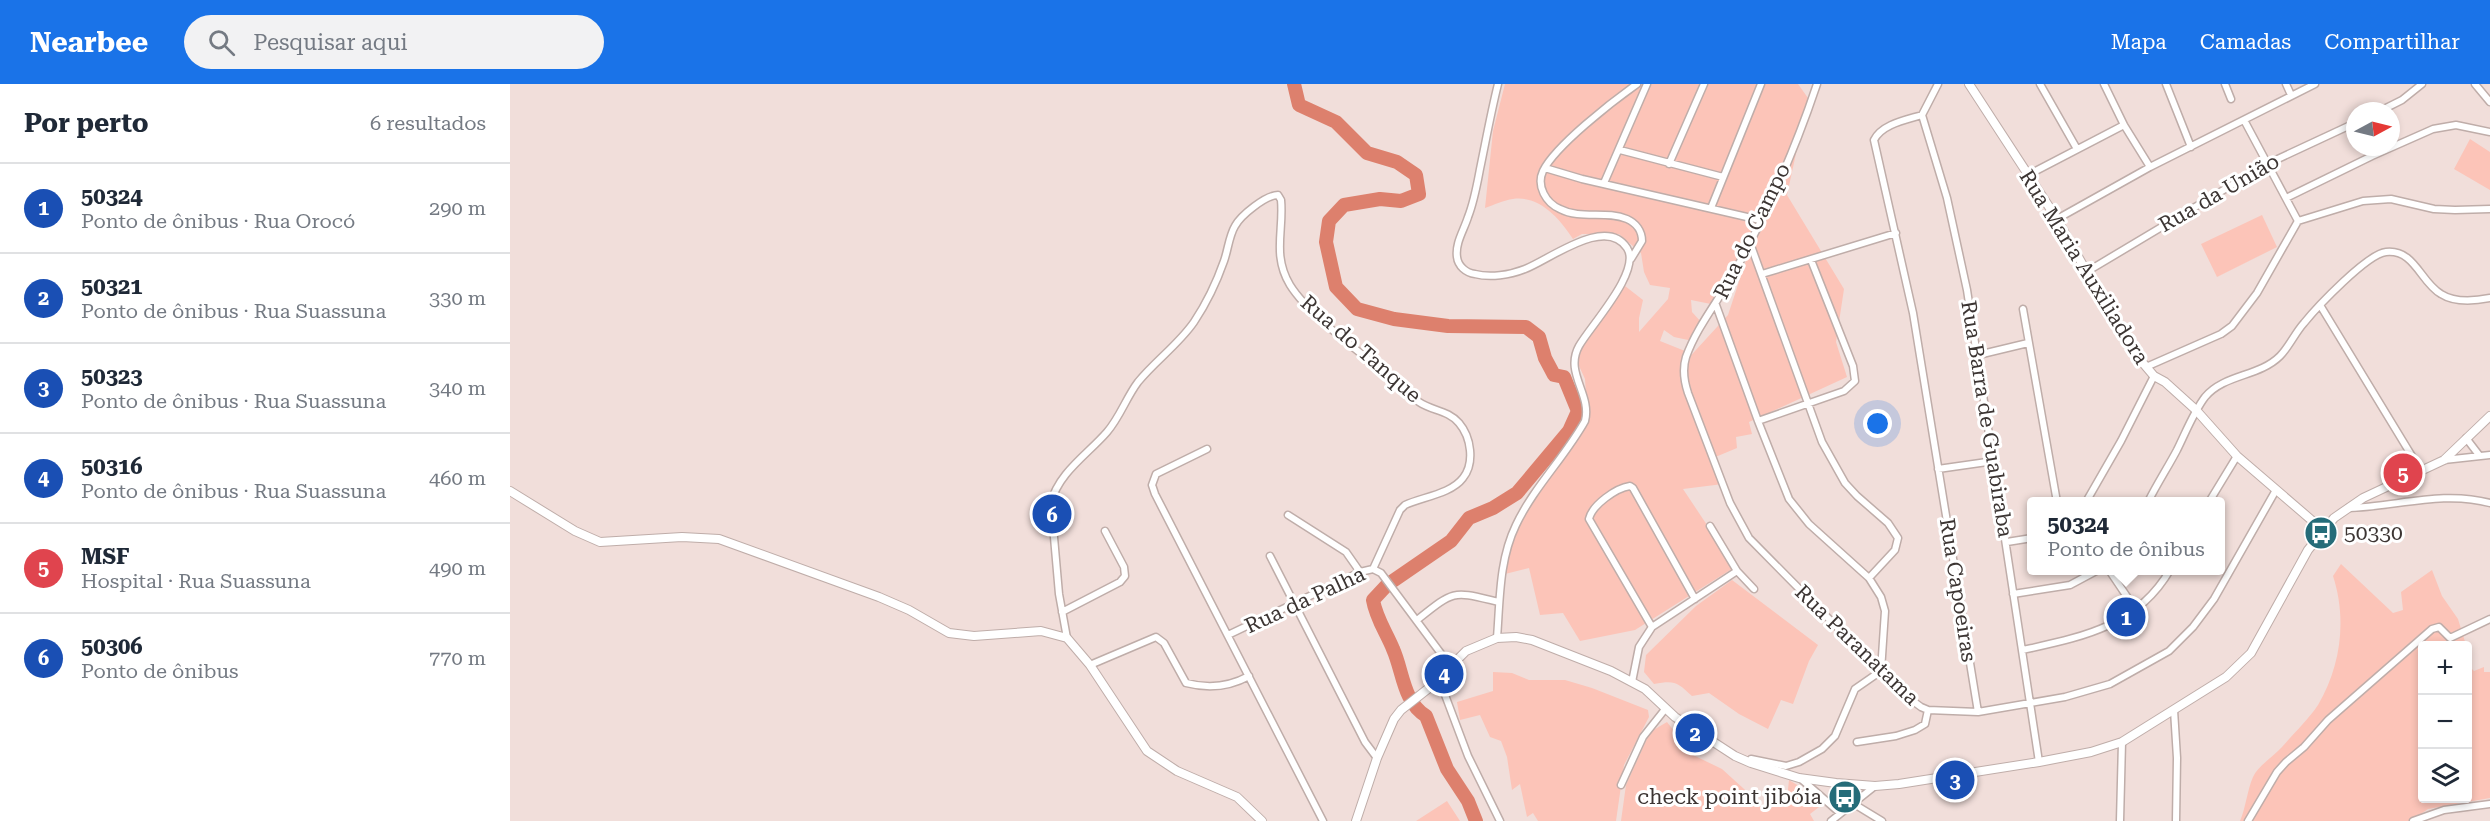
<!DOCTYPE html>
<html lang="pt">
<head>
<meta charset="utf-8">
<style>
	body { margin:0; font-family:"Roboto Serif",serif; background:#f2f2f3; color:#1f2937 }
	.controls { position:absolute; right:18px; bottom:18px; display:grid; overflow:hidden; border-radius:6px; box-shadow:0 3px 9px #0003 }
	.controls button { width:54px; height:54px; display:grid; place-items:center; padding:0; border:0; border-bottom:2px solid #e0e1e3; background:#fff; color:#1f2937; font:30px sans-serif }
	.compass { position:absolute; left:1836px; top:18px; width:54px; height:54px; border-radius:50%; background:#fff; box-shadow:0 3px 9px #0003; rotate:83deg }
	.you { position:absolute; left:1368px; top:340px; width:21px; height:21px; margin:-15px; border:4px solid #fff; border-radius:50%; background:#1a73e8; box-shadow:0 0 0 9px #1a73e833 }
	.badge { display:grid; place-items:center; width:39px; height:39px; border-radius:50%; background:#1a73e8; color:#fff; font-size:20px; font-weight:700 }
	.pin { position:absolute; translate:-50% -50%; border:3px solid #fff; box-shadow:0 2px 6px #0006 }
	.popup { position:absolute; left:1517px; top:413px; width:198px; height:78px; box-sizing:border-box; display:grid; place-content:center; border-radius:6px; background:#fff; filter:drop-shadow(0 2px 4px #0005); font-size:20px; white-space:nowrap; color:#747a83 }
	.popup b { font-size:22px; color:#1f2937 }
	.popup::after { content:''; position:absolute; left:50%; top:100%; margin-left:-12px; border:12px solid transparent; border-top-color:#fff }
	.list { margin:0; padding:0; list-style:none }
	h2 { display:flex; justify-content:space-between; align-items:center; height:78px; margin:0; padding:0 24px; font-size:26px }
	h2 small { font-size:20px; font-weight:400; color:#747a83 }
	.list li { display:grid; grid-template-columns:39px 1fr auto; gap:18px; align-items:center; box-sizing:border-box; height:90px; padding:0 24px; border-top:2px solid #e0e1e3 }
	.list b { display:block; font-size:22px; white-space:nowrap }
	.list p { margin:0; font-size:20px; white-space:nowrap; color:#747a83 }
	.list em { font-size:20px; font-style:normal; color:#747a83 }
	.icon { flex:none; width:33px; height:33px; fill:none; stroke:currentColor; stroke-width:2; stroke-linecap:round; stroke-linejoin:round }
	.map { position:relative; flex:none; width:1980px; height:737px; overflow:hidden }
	header { display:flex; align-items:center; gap:36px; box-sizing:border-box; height:84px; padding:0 30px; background:#1a73e8; color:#fff }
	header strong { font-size:28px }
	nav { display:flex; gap:33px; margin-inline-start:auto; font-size:21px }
	.search { width:420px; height:54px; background:#f2f2f3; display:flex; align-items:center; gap:15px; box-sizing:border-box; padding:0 21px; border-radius:33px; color:#747a83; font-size:22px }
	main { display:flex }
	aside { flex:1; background:#fff }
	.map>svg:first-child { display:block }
	.green { fill:#fcc4b8; fill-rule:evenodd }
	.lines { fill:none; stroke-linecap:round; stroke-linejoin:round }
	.river { stroke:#dd806d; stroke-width:14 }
	.minor-casing { stroke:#bfada9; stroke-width:9 }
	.tertiary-casing { stroke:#bfada9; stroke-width:10 }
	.minor { stroke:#fff; stroke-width:6 }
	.tertiary { stroke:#fff; stroke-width:8 }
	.labels { text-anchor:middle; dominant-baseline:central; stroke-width:6; stroke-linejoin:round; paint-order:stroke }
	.street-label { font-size:21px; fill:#3c3533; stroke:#fff }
	.poi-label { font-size:21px; fill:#3c3533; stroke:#fff; text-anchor:start }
</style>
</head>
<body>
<header>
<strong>Nearbee</strong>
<div class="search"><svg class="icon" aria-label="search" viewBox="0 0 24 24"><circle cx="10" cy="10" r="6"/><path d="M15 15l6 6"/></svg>Pesquisar aqui</div>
<nav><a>Mapa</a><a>Camadas</a><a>Compartilhar</a></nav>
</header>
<main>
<aside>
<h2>Por perto<small>6 resultados</small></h2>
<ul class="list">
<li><span class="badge" style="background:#1a4fb4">1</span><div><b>50324</b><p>Ponto de ônibus · Rua Orocó</p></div><em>290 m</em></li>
<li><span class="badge" style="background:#1a4fb4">2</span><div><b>50321</b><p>Ponto de ônibus · Rua Suassuna</p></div><em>330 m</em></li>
<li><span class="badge" style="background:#1a4fb4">3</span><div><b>50323</b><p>Ponto de ônibus · Rua Suassuna</p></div><em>340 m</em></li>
<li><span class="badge" style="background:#1a4fb4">4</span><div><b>50316</b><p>Ponto de ônibus · Rua Suassuna</p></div><em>460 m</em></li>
<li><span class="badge" style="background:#e0444e">5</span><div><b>MSF</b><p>Hospital · Rua Suassuna</p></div><em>490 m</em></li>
<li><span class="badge" style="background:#1a4fb4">6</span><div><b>50306</b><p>Ponto de ônibus</p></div><em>770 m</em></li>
</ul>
</aside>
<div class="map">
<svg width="1980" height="737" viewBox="0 0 1980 737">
	<rect width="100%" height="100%" fill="#f1deda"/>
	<path class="green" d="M995,0h293l10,14 -21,97 57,94 -8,53 11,35 -98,45 3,12 -16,3 1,11 -24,10 10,26 -40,5 52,78 -100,63 -55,11 -17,-28 -23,2 -11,-47 -28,7 13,-46 65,-98 8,-20 -2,-32 -10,-22 50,-71 18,14 -4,18v14l29,-33 2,-11 -20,-3 -6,-13 -3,-19 -22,-19h-37l-9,5c-13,-20 -33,-44 -60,-40 -9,1 -19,6 -28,9l8,-77zM1246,146l-28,85 -44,48 1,-12 -25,-10 4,-11 10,7 19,4 9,-18 -10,-11 -1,-12 25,5z
		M1960,55l20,13v38l-36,-21z
		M1752,131l15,32 -60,30 -16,-33z
		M1831,480l52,49 10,-3 -2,-18 31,-22 10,26 16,23 8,26 -44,1v152h46v-133l6,6 10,-4v5h6v126l-62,11 -17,12h-171c6,-14 7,-30 13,-44 5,-11 21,-21 29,-30 11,-13 26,-27 36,-42 23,-39 29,-86 15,-129z
		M1222,496l86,65 -9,16 -16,43 -12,-4 -13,29 -29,-15 -30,-21 -17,3c-15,-14 -17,-16 -38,-12l-10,-12 2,-17 50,-49z
		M983,588l19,1 17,7h36l27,8 56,22 1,7 -25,48 -8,56h-78l-5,-8 -6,4 -7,-33 -8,6 -5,-33 -6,-16 -11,-4 -10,-22 -20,5 -3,-18 36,-11z
		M1157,638l26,33 29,14 43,39 6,-8 9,5 7,-6 2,-19 23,14 11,10 -13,10 4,7h-193l5,-36 24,-53z
		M937,717l13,20h-44z"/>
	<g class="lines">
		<path class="river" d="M784,0l5,21 37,17 31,31 30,9 19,13 3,19 -18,7 -21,-2 -36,6 -15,16 -3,21 10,45 21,22 37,10 54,7 78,1 13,10 6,21 9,17 10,2 14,34 -9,20 -52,62 -24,15 -24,10 -18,23 -64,44 -14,15c3,18 13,32 20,49 10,22 10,53 33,67l21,53 21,32 8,20"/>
		<defs>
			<path id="minor" d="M1307,0c-21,63 -49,127 -81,185 -16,30 -39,57 -50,88 -4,13 -2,24 2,36l42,110 19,35 153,155 19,14 7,3 50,2 87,-15 45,-13 59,-33 24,-24 21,-28 62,-109
				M1428,0l-16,31 25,83 20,92 72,472
				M1530,0l37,65
				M1594,0l20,41 26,42
				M1656,0l25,63
				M1715,0l6,15
				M1776,0l5,11
				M1965,0l15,18
				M1870,27l22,-11 20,-16
				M1412,31c-16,5 -40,9 -48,25l39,173 65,399
				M1734,36l54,101
				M1110,66l103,27
				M1159,80l35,-80
				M1035,84l37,11 178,41
				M1518,91l96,-50
				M1094,99l43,-99
				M1776,114l86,-42 61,-27 23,-4 34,7
				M1201,124l50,-124
				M1547,135l93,-52 165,-83
				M1788,137l65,-20 28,-2 43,10 21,1 35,-1
				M1240,159l72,199 23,41 12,13 31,27 10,15 -3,12 -26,28
				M1121,175l11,-18c0,-10 -6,-18 -15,-22 -21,-9 -46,1 -67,-10 -14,-6 -24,-23 -17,-38 12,-25 70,-70 94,-87
				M1578,187l179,-107 88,-41
				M1252,190l134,-41
				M1206,221l42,116 31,78 20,25 60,54 12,19 4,14 -4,60 -26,18 -20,47 -13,13 -23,13 -13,4 -35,-7
				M1810,221l101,166
				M1513,225l34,193
				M1468,271l50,-12
				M1636,283l75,-33 11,-8 25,-33 41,-72
				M1248,337l86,-30 11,-10 -2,-15 -42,-106
				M1956,354l13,17
				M697,365l-51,25 -4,11 3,9 168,327
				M1934,376l46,-5
				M1428,385l56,-8
				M1576,418l35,-61 33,-65
				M1638,418c9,-18 20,-35 29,-52 9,-18 16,-37 28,-53 19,-23 54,-20 75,-41 9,-9 15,-23 24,-33 13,-16 63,-69 82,-71 29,-3 34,30 55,42 14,9 34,7 49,4
				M1699,418l28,-46
				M1838,424c47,-1 95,-18 142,-5
				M778,431l58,37 14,20
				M1200,442l27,45 17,18
				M1497,458l25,-4
				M760,472l95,186 12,16
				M1599,486l27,40
				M1503,510l57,-9 28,-15
				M552,528l58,-30 5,-6 -1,-9 -19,-36
				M907,536c39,-31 35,-29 82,-18
				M1142,543l-63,-108c3,-14 27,-31 41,-33l3,2 62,111
				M718,551l132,-63 13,-3 8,4 70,94
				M557,554l-8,-44 -8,-91c7,-30 37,-49 56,-71 13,-15 19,-34 31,-50 18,-22 40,-37 56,-60 12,-18 23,-41 30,-61 4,-11 5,-25 11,-35 6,-11 31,-31 43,-31l3,5c3,30 -9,55 9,85 18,29 67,65 94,87 12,10 23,21 35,30 13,9 29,8 40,21 12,14 16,40 4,55 -12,16 -41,19 -58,27l-5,5 -27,59
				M987,554c3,-38 2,-78 19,-113 18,-38 49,-68 69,-104 7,-27 -21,-48 -6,-75 12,-21 63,-75 48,-98 -21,-33 -78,12 -102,21 -15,6 -35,9 -50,5 -9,-1 -17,-8 -18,-17 -2,-14 7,-27 11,-40 6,-15 9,-32 12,-48 6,-29 11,-57 18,-85
				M1513,566c58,-13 114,-23 147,-80
				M580,581l66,-28 8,6 22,40c23,6 43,4 63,-7
				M929,595l29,77 32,65
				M1122,598l7,-35 13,-20 85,-56
				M1664,626l3,48 -1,63
				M1347,658l39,-6 19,-6 10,-6 3,-14
				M1290,694l40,35
				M1111,701l22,-48 23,-29
				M1344,720l28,17
				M1321,737l44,-35
				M1610,737l2,-79
				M1738,737l29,-49 9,-10 18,-15 24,-27 104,-91 7,-2 11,11 40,-19
				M1903,737l31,-11 46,-6"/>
			<path id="tertiary" d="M1459,0l88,135 56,100 24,37 17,20 11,6 31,28 41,46 86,74
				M0,407l65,40 25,11 82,-5 37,2 160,58 30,13 40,23 25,3 67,-5 26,7 23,27 57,86 30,20 60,26 25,24
				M846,737l21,-63 17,-39 7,-9 28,-22 37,-37 31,-13 19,-1 16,3 79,31 34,18 30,28 60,39 16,7 48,15 37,5 39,3 24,-2 140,-22 52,-10 31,-10 104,-65 25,-24 57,-103 26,-32 29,-20 81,-38 46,-44"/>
		</defs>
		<use href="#minor" class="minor-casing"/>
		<use href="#tertiary" class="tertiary-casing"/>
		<use href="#minor" class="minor"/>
		<use href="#tertiary" class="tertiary"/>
	</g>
	<defs>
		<symbol id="bus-disc" viewBox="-11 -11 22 22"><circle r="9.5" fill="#256c79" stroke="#fff"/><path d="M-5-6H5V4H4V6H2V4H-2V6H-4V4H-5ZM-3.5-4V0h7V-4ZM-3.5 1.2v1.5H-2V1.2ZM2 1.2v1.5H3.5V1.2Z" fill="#fff"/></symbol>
	</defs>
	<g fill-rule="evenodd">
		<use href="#bus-disc" x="1792" y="430" width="38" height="38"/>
		<use href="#bus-disc" x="1316" y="694" width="38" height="38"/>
	</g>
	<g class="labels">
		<g class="street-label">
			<text transform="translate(1709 109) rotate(-30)">Rua da União</text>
			<text transform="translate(1242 147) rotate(-64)">Rua do Campo</text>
			<text transform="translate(1574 183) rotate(58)">Rua Maria Auxiliadora</text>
			<text transform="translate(851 265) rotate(41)">Rua do Tanque</text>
			<text transform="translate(1477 335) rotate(81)">Rua Barra de Guabiraba</text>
			<text transform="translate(1448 506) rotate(81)">Rua Capoeiras</text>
			<text transform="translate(795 516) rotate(-25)">Rua da Palha</text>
			<text transform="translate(1347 561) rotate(44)">Rua Paranatama</text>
		</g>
		<g class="poi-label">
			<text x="1834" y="449">50330</text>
			<text x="1312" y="713" text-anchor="end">check point jibóia</text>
		</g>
	</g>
</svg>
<div class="controls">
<button>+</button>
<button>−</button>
<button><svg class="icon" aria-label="layers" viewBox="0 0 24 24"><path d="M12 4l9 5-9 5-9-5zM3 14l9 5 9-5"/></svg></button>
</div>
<svg class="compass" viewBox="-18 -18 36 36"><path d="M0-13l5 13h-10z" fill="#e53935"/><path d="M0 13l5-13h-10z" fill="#747a83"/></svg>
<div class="you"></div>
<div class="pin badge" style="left:1616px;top:533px;background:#1a4fb4">1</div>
<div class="popup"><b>50324</b>Ponto de ônibus</div>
<div class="pin badge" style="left:1185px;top:649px;background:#1a4fb4">2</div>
<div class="pin badge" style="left:1445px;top:696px;background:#1a4fb4">3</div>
<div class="pin badge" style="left:934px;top:590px;background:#1a4fb4">4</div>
<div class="pin badge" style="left:1893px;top:389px;background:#e0444e">5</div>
<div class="pin badge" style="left:542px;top:430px;background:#1a4fb4">6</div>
</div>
</main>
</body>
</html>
